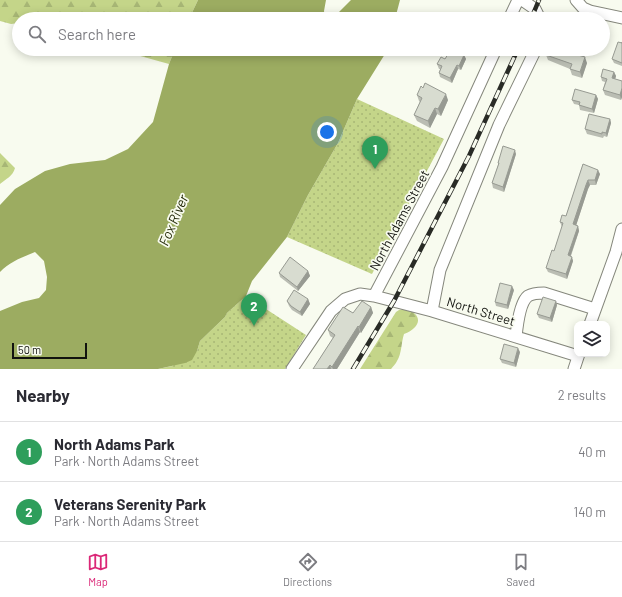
<!DOCTYPE html>
<html lang="en">
<head>
<meta charset="utf-8">
<style>
	body { margin:0; font-family:Barlow,sans-serif; background:#f7f7f7; color:#2b2b33 }
	.controls { position:absolute; right:12px; bottom:12px; display:grid; overflow:hidden; border-radius:8px; box-shadow:0 2px 10px #0003 }
	.controls button { width:36px; height:36px; display:grid; place-items:center; padding:0; border:0; border-bottom:1px solid #e1e1e2; background:#fff; color:#2b2b33; font:20px sans-serif }
	.scale { position:absolute; left:12px; bottom:10px; width:75px; box-sizing:border-box; padding-left:4px; border:2px solid #11120e; border-top:0; font-size:11px; line-height:14px; white-space:nowrap; color:#11120e; -webkit-text-stroke:3px #f8fbef; paint-order:stroke }
	.you { position:absolute; left:327px; top:132px; width:14px; height:14px; margin:-10px; border:3px solid #fff; border-radius:50%; background:#1a73e8; box-shadow:0 0 0 6px #1a73e833 }
	.badge { display:grid; place-items:center; width:26px; height:26px; border-radius:50%; background:#db2777; color:#fff; font-size:13px; font-weight:700 }
	.pin { position:absolute; translate:-50% -33px; filter:drop-shadow(0 1px 2px #0008) }
	.pin::after { content:''; position:absolute; top:21px; width:14px; height:12px; background:inherit; clip-path:polygon(0 0,100% 0,50% 100%) }
	.list { margin:0; padding:0; list-style:none }
	h2 { display:flex; justify-content:space-between; align-items:center; height:52px; margin:0; padding:0 16px; font-size:17px }
	h2 small { font-size:13px; font-weight:400; color:#7c7c81 }
	.list li { display:grid; grid-template-columns:26px 1fr auto; gap:12px; align-items:center; box-sizing:border-box; height:60px; padding:0 16px; border-top:1px solid #e1e1e2 }
	.list b { display:block; font-size:15px; white-space:nowrap }
	.list p { margin:0; font-size:13px; white-space:nowrap; color:#7c7c81 }
	.list em { font-size:13px; font-style:normal; color:#7c7c81 }
	.icon { flex:none; width:22px; height:22px; fill:none; stroke:currentColor; stroke-width:2; stroke-linecap:round; stroke-linejoin:round }
	.map { position:relative; flex:none; width:622px; height:369px; overflow:hidden }
	.search { position:absolute; background:#fff; box-shadow:0 2px 10px #0003; left:12px; right:12px; top:12px; height:44px; display:flex; align-items:center; gap:10px; box-sizing:border-box; padding:0 14px; border-radius:22px; color:#7c7c81; font-size:15px }
	.sheet { height:172px; background:#fff }
	nav { display:flex; justify-content:space-around; align-items:center; box-sizing:border-box; height:56px; border-top:1px solid #e1e1e2; background:#fff; font-size:11px; color:#7c7c81 }
	nav a { display:grid; justify-items:center; gap:2px }
	nav .on { color:#db2777 }
	.map>svg:first-child { display:block }
	.forest { fill:url(#forest-firs) }
	.park { fill:url(#park-dots) }
	.water { fill:#9cac61 }
	.lines { fill:none; stroke-linecap:round; stroke-linejoin:round }
	.minor-casing { stroke:#85877c; stroke-width:13 }
	.minor { stroke:#fff; stroke-width:11 }
	.rail-casing { stroke:#292b26; stroke-width:4.5 }
	.rail { stroke:#f8fbef; stroke-width:3; stroke-dasharray:9; stroke-linecap:butt }
	.wall { fill:#babdb3 }
	.shaded-wall { fill:#979a92 }
	.building { fill:#d8dcd0; stroke:#979a92 }
	.labels { text-anchor:middle; dominant-baseline:central; stroke-width:3.5; stroke-linejoin:round; paint-order:stroke }
	.street-label { font-size:13px; fill:#11120e; stroke:#f8fbef }
	.water-label { font-size:14px; font-style:italic; fill:#272d0c; stroke:#f8fbef }
</style>
</head>
<body>
<div class="map">
<svg width="622" height="369" viewBox="0 0 622 369">
	<defs>
		<pattern id="forest-firs" width="22" height="20" patternUnits="userSpaceOnUse"><rect width="22" height="20" fill="#c4d589"/><path d="M5 1l3.5 6h-7zM16 11l3.5 6h-7z" fill="#a7b675"/></pattern>
		<pattern id="park-dots" width="8" height="8" patternUnits="userSpaceOnUse"><rect width="8" height="8" fill="#c4d589"/><path d="M2 2h.1M6 6h.1" fill="none" stroke="#a7b675" stroke-width="1.8" stroke-linecap="round"/></pattern>
	</defs>
	<rect width="100%" height="100%" fill="#f8fbef"/>
	<path class="forest" d="M0,0h198l-9,19h-170v4l-8,1 -11,-3z
		M115,49h60l-6,15z
		M0,153l15,15c-2,8 -9,11 -15,16z
		M405,309c19,5 16,19 -1,25 -3,9 -2,19 -7,27 -1,3 -4,5 -6,8h-31l36,-57 3,-2z"/>
	<path class="park" d="M357,99l87,40 -72,135 -85,-37 21,-42 30,-52z
		M246,296l60,39 -21,34h-127l14,-3 25,-15 3,-10 25,-24 2,-4z"/>
	<path class="water" d="M198,0h128l-2,11 1,8h-136z
		M351,0h49l-5,19h-64l3,-2z
		M175,49h211l-1,5 -28,45 -19,44 -30,52 -21,42 -35,44 -6,15 -19,17 -2,4 -25,24 -3,10 -5,9 -7,3 -27,6h-158v-58l22,-9 17,-4 7,-8 1,-13 -3,-16 -9,-9c-12,5 -26,10 -35,20v-67l15,-16 30,-18 25,-7 35,-4 23,-11 25,-27 16,-58z"/>
	<g class="lines">
		<defs>
			<path id="minor" d="M522,0l13,9 5,10
				M576,0l7,8 7,3 32,7
				M509,19l9,-19
				M374,296l68,-129 54,-118
				M432,311l8,-41 59,-145 37,-76
				M590,324l26,-72 6,-23
				M516,337c1,-10 4,-35 12,-41 5,-3 10,-3 16,-3l51,16
				M292,369l39,-58 14,-12 15,-5 14,2 58,15 146,45
				M574,369l5,-15"/>
		</defs>
		<use href="#minor" class="minor-casing"/>
		<use href="#minor" class="minor"/>
		<defs>
			<path id="rail" d="M531,19l8,-19
				M353,369l41,-68 75,-145 49,-107"/>
		</defs>
		<use href="#rail" class="rail-casing"/>
		<use href="#rail" class="rail"/>
	</g>
	<path class="wall" d="M622,42v24l-8,-3 -2,-4z
		M570,49l-2,3 19,11 -5,15 -10,-3 -2,-6 -22,-9 -2,-5z
		M464,55l2,4 -5,11 -3,-1 -6,14 -12,-6 -1,-4 1,-4h-1l-2,-5 8,-5z
		M614,72l2,4 -1,3 7,2v16l-1,3 -16,-5 -2,-5 2,-8 -3,-1 -1,-4z
		M417,95l31,5 -7,16 -4,-2 -7,14 -13,-7 -3,-6 6,-13 -1,-1z
		M596,95l2,4 -4,14 -14,-3 -1,-5 -5,-1 -2,-4z
		M610,119l1,4 -4,14 -3,-1 -1,2 -16,-4 -2,-5z
		M383,142l1,2 -2,7 -8,-2v-2z
		M516,154l-12,38 -11,-4 -1,-5 6,-18v-2z
		M583,164l17,10 -4,11h-6l-2,4 -12,36 2,1 1,5 -8,25 2,5 -6,18 -19,-7 -2,-4 8,-17 8,-24 -2,-5 6,-6z
		M308,271l2,5 -12,15 -18,-14 -1,-4z
		M514,290l-6,19 -12,-3 -1,-4z
		M308,299l2,5 -8,12 -10,-6 -3,-4 -2,-5z
		M557,305l-5,17 -13,-4 -2,-4z
		M371,307l2,6 -12,20 -1,-1 -23,37h-24l20,-31 -3,-2 -2,-6 25,-17z
		M520,352l-4,15 -14,-4 -2,-4z"/>
	<path class="shaded-wall" d="M565,49h5l-3,8 -3,-6z
		M464,55l2,4 -5,11 -2,-4z
		M585,57l2,6 -5,15 -2,-6z
		M457,65l1,4 -6,14 -2,-5z
		M614,72l2,4 -2,7 -2,-5z
		M622,88v9l-1,3 -1,-5z
		M446,94l2,6 -7,16 -3,-7z
		M596,95l2,4 -4,14 -2,-4z
		M435,108l2,6 -7,14 -2,-7z
		M610,119l1,4 -4,14 -1,-4z
		M383,142l1,2 -2,7 -1,-2z
		M515,150l1,4 -12,38 -1,-5z
		M598,170l2,4 -4,11 -1,-5z
		M588,180l2,5 -2,4 -13,40 -2,-5 13,-39z
		M578,226l1,5 -10,29 -1,-5z
		M572,257l1,4 -6,18 -1,-5z
		M308,271l2,5 -12,15 -1,-4z
		M512,286l2,4 -6,19 -1,-4z
		M308,299l2,5 -8,12 -2,-4z
		M556,301l1,4 -5,17 -2,-4z
		M371,307l2,6 -12,20 -2,-6z
		M358,326l2,6 -23,37h-4l-1,-2z
		M518,348l2,4 -4,15 -2,-4z
		M330,365l1,4h-4z"/>
	<path class="building" d="M618,42l4,1v-1v21l-10,-4z
		M451,49l13,6 -5,11 -2,-1 -7,13 -11,-5 3,-7 -5,-2 4,-7 4,2z
		M548,49h17l-1,2 21,6 -5,15 -10,-3 2,-5 -26,-9z
		M603,69l11,3 -2,6 10,3v7l-2,7 -17,-5 4,-11 -6,-2z
		M425,83l21,11 -8,15 -3,-1 -7,13 -14,-6 8,-17 -5,-3 4,-9 2,2z
		M575,89l21,6 -4,14 -13,-4 1,-3 -8,-2z
		M589,114l21,5 -4,14 -4,-1v2l-17,-5z
		M376,140l7,2 -2,7 -7,-2z
		M503,146l12,4 -12,37 -11,-4 7,-20h-1z
		M583,164l15,6 -3,10h-7l-2,5 -13,39 5,2 -10,29 4,2 -6,17 -20,-6 6,-18 2,1 9,-28 -3,-1 2,-7 4,1z
		M290,257l18,14 -11,16 -18,-14z
		M500,283l12,3 -5,19 -12,-3z
		M294,290l14,9 -8,13 -9,-6 -4,-5z
		M543,297l13,4 -6,17 -13,-4z
		M362,301l9,6 -12,20 -1,-1 -26,41 -2,-2 -3,4h-14l22,-34 -7,-5 15,-23 10,6z
		M504,344l14,4 -4,15 -14,-4z"/>
	<g class="labels">
		<g class="street-label">
			<text transform="translate(399 220) rotate(-62)">North Adams Street</text>
			<text transform="translate(481 311) rotate(17)">North Street</text>
		</g>
		<g class="water-label">
			<text transform="translate(173 220) rotate(-67)">Fox River</text>
		</g>
	</g>
</svg>
<div class="controls">
<button><svg class="icon" aria-label="layers" viewBox="0 0 24 24"><path d="M12 4l9 5-9 5-9-5zM3 14l9 5 9-5"/></svg></button>
</div>
<div class="scale">50 m</div>
<div class="you"></div>
<div class="pin badge" style="left:375px;top:169px;background:#2e9e5b">1</div>
<div class="pin badge" style="left:254px;top:326px;background:#2e9e5b">2</div>
<div class="search"><svg class="icon" aria-label="search" viewBox="0 0 24 24"><circle cx="10" cy="10" r="6"/><path d="M15 15l6 6"/></svg>Search here</div>
</div>
<section class="sheet">
<h2>Nearby<small>2 results</small></h2>
<ul class="list">
<li><span class="badge" style="background:#2e9e5b">1</span><div><b>North Adams Park</b><p>Park · North Adams Street</p></div><em>40 m</em></li>
<li><span class="badge" style="background:#2e9e5b">2</span><div><b>Veterans Serenity Park</b><p>Park · North Adams Street</p></div><em>140 m</em></li>
</ul>
</section>
<nav>
<a class="on"><svg class="icon" aria-label="map" viewBox="0 0 24 24"><path d="M3 6l6-2 6 2 6-2v14l-6 2-6-2-6 2zM9 4v14M15 6v14"/></svg>Map</a>
<a><svg class="icon" aria-label="directions" viewBox="0 0 24 24"><path d="M12 3l9 9-9 9-9-9zM9 14v-3h6M13 9l2 2-2 2"/></svg>Directions</a>
<a><svg class="icon" aria-label="saved" viewBox="0 0 24 24"><path d="M7 4h10v16l-5-4-5 4z"/></svg>Saved</a>
</nav>
</body>
</html>
